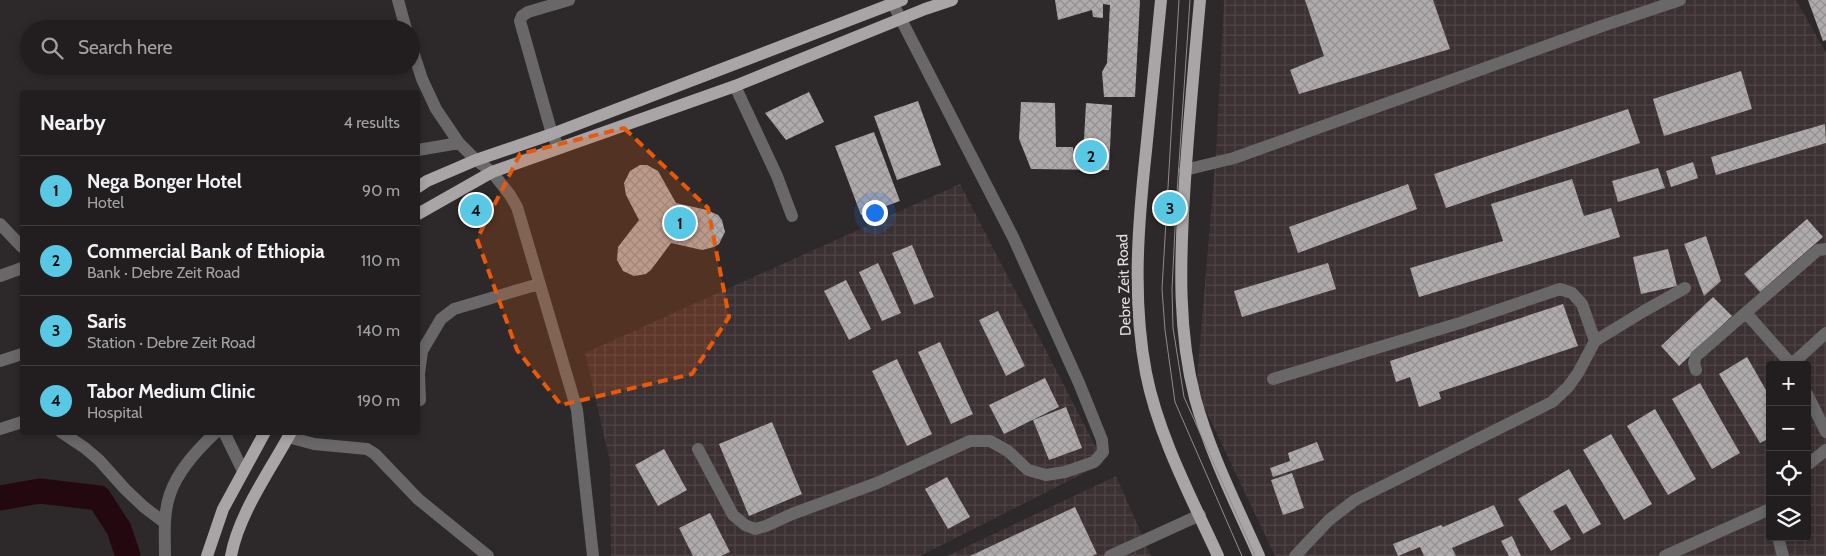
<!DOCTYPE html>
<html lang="en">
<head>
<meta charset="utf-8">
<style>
	body { margin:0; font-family:Cabin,sans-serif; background:#2e2b2c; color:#f1f3f6 }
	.controls { position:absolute; right:15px; bottom:15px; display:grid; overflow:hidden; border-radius:5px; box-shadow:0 2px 8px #0003 }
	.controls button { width:45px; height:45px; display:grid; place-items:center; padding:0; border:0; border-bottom:1px solid #3f3c3d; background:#221e1f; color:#f1f3f6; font:25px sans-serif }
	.you { position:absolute; left:874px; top:212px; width:18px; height:18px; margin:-12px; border:4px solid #fff; border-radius:50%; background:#1a73e8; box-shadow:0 0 0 8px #1a73e833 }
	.badge { display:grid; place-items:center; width:32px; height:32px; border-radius:50%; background:#58c8e4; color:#111; font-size:16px; font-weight:700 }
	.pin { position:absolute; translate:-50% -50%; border:2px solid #fff; box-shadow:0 1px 5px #0006 }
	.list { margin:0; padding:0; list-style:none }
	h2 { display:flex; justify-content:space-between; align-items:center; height:65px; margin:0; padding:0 20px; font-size:21px }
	h2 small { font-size:16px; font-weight:400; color:#a2a2a4 }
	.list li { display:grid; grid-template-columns:32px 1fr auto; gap:15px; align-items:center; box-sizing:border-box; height:70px; padding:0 20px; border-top:1px solid #3f3c3d }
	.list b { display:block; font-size:19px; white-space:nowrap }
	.list p { margin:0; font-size:16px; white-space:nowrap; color:#a2a2a4 }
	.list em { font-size:16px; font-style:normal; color:#a2a2a4 }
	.icon { flex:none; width:28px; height:28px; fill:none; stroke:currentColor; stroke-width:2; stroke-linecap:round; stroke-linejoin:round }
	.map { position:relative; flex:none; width:1826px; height:556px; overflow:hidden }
	.search { position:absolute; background:#221e1f; box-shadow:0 2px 8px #0003; left:20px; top:20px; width:400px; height:55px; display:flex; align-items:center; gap:12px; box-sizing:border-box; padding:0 18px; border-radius:28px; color:#a2a2a4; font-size:19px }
	.panel { position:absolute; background:#221e1f; box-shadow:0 2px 8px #0003; left:20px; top:90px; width:400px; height:345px; border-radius:5px }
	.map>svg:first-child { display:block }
	.industrial { fill:url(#industrial-grid); fill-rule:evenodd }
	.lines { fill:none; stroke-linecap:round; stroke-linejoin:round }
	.river { stroke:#23080f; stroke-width:25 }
	.building { fill:url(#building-cross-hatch) }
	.minor { stroke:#696767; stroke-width:12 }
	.major { stroke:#a9a4a5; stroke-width:12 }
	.tram { stroke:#8f8b8c; stroke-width:1 }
	.marked { fill:#e8590c; fill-opacity:0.2; stroke:#e8590c; stroke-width:4; stroke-dasharray:10 6; stroke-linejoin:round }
	.labels { text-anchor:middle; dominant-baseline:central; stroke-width:5; stroke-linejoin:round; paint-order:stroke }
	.street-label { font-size:15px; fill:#e3e0e1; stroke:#2d2829 }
</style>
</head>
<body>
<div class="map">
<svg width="1826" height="556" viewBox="0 0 1826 556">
	<defs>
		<pattern id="industrial-grid" width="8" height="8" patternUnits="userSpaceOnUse" patternTransform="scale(1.25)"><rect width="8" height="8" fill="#3b3032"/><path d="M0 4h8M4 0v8" fill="none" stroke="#4e4446"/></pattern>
		<pattern id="building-cross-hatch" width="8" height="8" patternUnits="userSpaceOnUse" patternTransform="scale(1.25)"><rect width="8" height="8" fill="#afaaab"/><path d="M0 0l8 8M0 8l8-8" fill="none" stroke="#949091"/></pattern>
	</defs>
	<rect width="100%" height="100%" fill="#2d2829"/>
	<path class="industrial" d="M1224,0h572l30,53v503h-551l-79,-166 20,-237zM1770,365h37v172h-37z
		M960,184l144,279 -184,93h-309l-1,-94 -25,-109z
		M1116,476l35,80h-204z"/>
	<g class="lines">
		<path class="river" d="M0,498l40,-7 59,7 20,31 9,27"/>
	</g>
	<path class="building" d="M1055,0h85l-5,97h-31l-2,-25 5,-9 3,-58 -7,-1v14l-10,-1 -1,-7 -34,10z
		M1305,0h128l17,49 -151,45 -9,-24 34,-14z
		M1808,0h18v40l-3,1z
		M1741,71l11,38 -88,27 -11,-37z
		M809,92l15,30 -38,18 -21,-27z
		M918,101l23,64 -44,15 -23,-64z
		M1021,102l34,1 1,44h17l1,11h9l3,-55 26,2 -3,65 -78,-1 -12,-30z
		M1628,109l12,34 -194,65 -12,-34z
		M1825,124l1,19 -110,32 -5,-18z
		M874,132l26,69 -39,14 -26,-69z
		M1693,162l5,16 -27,9 -5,-16z
		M640,165h7l11,6 18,32 31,7 11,5 4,5 3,12 -6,12 -5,3 -12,3 -31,-7 -20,27 -5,4 -12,2 -11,-5 -6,-11 1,-13 21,-27 -13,-25 -2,-12 6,-12z
		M1658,168l7,20 -47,14 -6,-21z
		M1572,179l12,37 27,-8 9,29 -201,60 -9,-29 93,-27 -12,-37z
		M1408,184l9,25 -119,44 -9,-26z
		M1807,219l16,18 -63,55 -16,-18z
		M1706,236l15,45 -17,15 -20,-52z
		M912,245l22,52 -20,8 -22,-52z
		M1668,249l9,37 -36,8 -8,-37z
		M878,263l23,50 -19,8 -23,-49z
		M1328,263l8,26 -94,28 -8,-26z
		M846,280l25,49 -22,11 -25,-49z
		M1713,297l19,19 -53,50 -18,-20z
		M1563,304l15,42 -139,46 2,7 -22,8 -9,-30 -14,5 -6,-21z
		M998,311l27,55 -19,10 -27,-56z
		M940,342l33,72 -22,10 -33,-72z
		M1747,357l23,40v41l-10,5 -41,-69z
		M897,359l35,75 -25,12 -35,-75z
		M1045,378l14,29 -55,27 -15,-29z
		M1700,383l40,70 -28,16 -40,-70z
		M1066,407l16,41 -33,12 -16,-40z
		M1655,409l41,70 -28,16 -41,-69z
		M772,422l30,72 -53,22 -30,-72z
		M1611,434l41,70 -28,16 -41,-70z
		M1317,442l7,18 -51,17 -3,-9 20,-7 -2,-8z
		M664,449l23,41 -29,16 -23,-41z
		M1569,469l32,55 -18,10 -17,-30 -13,7 18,28 -20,12 -33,-52z
		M1292,473l12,35 -21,7 -12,-35z
		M947,477l23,40 -22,12 -23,-40z
		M1494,505l10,21 -52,22 4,8h-32l-4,-9 -22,9 -5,-12 48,-19 2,2z
		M1075,507l22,47 -5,2h-122z
		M710,513l20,39 -9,4h-28l-14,-28z
		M1512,536l9,20h-12l-8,-15z"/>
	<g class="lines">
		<path class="minor" d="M398,0l8,29
			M411,45l11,34 14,30 23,34 17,17 16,12 18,23 7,12 60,203 16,146
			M735,86l42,90 15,40
			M559,148l-7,-14 -32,-113 2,-5 6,-4 41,-12
			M418,150l41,-7
			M1185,170l49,-12 368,-132 78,-26
			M0,224l22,23
			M0,276l22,-8
			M1746,313l46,52
			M0,361l22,-7
			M1792,364l34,-31
			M1696,370l-2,-7 2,-7 122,-106 8,-1
			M1273,379l187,-56 100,-34 12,4 10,11 13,37
			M1807,394l19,38
			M420,400l-1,-26 3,-23 19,-32 13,-10 85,-25
			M0,429l22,-7
			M61,432l24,16 14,12 26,29 19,18 21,16
			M224,432l19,39
			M288,437l26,7 53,5 8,5 43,45 70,57
			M698,449l35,66 12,10 10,4 11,-3 26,-12 85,-31 93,-42h20l18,10 20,19 18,5 19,-3 29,-10 9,-10 -1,-12 -23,-57 -66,-146 -122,-237
			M1807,465l19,-15
			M1778,537l5,19
			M165,556c0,-20 -2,-42 5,-62 8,-24 28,-45 46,-62
			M1110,556l90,-41
			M1295,556l34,-36 26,-20 197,-98 16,-15 10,-14 17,-32 49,-30 41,-23
			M1665,556l105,-47"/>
		<path class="major" d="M1161,0c-5,50 -10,100 -15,151 -8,74 -14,149 0,222 12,62 46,126 72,183
			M1200,0c-6,65 -12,130 -16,196 -4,68 -6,136 11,202 15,55 41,106 64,158
			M418,187l9,-6 49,-21 76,-26 350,-134
			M418,214l74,-42 243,-86 190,-77 27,-9
			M207,556l16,-47 42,-77
			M231,556c8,-43 39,-85 60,-124"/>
		<path class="tram" d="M1179,0l-17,289 3,41 10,72 67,154
			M1190,0l-14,208 -4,81 1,39 11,69 71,159"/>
	</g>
	<path class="marked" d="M624,128l84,80 21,109 -37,57 -131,31 -44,-55 -40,-111 43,-85z"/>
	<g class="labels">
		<g class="street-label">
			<text transform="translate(1124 285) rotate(-92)">Debre Zeit Road</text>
		</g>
	</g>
</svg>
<div class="controls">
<button>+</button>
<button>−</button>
<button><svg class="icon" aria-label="locate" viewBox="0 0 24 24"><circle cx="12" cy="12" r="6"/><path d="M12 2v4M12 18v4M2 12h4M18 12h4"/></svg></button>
<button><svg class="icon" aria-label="layers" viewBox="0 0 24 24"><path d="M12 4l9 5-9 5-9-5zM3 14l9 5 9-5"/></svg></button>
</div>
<div class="you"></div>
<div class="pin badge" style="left:680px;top:223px">1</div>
<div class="pin badge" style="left:1091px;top:156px">2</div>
<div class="pin badge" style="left:1170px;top:208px">3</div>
<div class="pin badge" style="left:476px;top:210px">4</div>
<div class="search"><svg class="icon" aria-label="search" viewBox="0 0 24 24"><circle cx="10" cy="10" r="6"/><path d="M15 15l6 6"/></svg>Search here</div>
<section class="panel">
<h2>Nearby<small>4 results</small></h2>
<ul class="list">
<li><span class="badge">1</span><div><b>Nega Bonger Hotel</b><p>Hotel</p></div><em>90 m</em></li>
<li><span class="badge">2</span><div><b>Commercial Bank of Ethiopia</b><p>Bank · Debre Zeit Road</p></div><em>110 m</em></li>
<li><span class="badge">3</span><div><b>Saris</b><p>Station · Debre Zeit Road</p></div><em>140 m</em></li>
<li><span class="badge">4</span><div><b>Tabor Medium Clinic</b><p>Hospital</p></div><em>190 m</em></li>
</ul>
</section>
</div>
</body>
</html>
